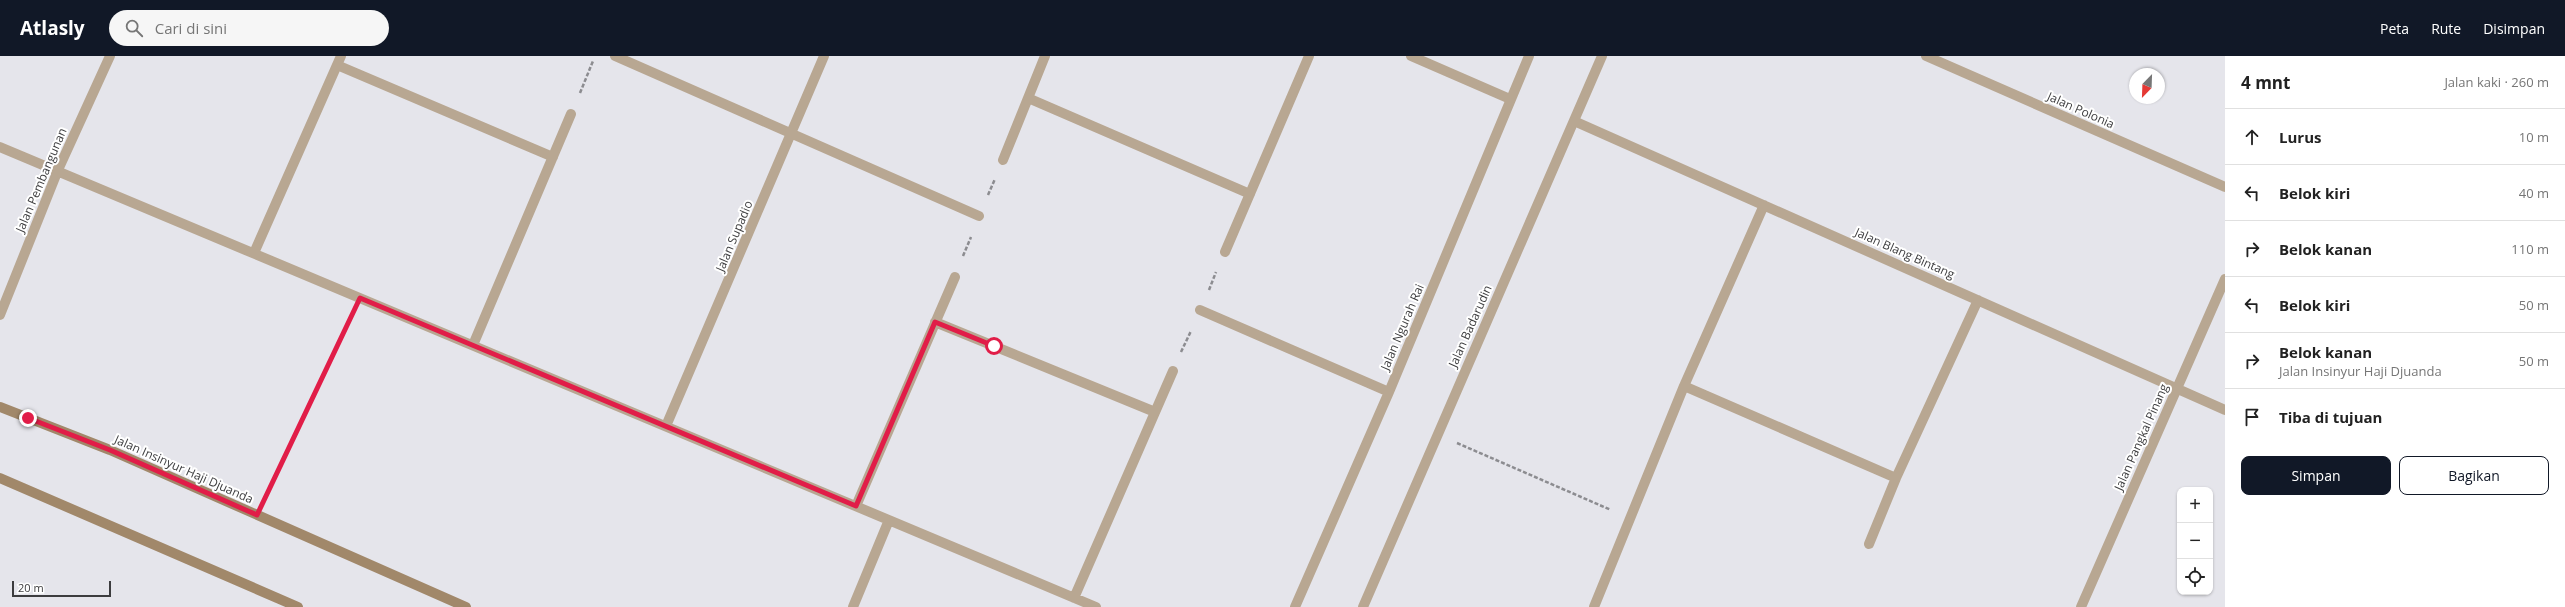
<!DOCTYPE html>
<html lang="id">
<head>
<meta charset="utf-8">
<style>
	body { margin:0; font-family:"Open Sans",sans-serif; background:#f6f6f6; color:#222 }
	.controls { position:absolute; right:12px; bottom:12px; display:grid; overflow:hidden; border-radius:8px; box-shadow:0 1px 3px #0004 }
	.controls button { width:36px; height:36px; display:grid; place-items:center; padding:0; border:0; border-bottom:1px solid #e0e0e0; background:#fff; color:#222; font:20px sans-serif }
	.compass { position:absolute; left:2129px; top:12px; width:36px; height:36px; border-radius:50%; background:#fff; box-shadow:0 1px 3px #0004; rotate:203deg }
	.scale { position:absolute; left:12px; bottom:10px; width:99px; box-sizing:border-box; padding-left:4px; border:2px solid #3c3c3e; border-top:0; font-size:11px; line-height:14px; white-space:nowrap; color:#3c3c3e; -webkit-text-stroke:3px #fff; paint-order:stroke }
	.stop { position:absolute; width:12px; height:12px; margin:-9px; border:3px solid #e11d48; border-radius:50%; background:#fff }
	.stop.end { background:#e11d48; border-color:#fff; box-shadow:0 1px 4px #0008 }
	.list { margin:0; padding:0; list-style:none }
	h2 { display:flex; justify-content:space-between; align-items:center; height:52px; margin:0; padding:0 16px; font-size:17px }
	h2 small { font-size:13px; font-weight:400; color:#767676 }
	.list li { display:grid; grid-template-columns:26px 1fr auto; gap:12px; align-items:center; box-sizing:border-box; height:56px; padding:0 16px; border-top:1px solid #e0e0e0 }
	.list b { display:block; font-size:15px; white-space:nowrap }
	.list p { margin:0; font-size:13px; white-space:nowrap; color:#767676 }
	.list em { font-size:13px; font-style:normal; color:#767676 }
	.actions { display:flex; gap:8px; padding:12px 16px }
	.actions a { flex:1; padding:9px 0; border:1px solid #111827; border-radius:8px; text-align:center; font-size:14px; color:#111827 }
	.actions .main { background:#111827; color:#fff }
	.icon { flex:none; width:22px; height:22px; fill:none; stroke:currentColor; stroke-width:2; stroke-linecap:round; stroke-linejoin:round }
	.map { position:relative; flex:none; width:2225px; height:551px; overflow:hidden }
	header { display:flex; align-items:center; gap:24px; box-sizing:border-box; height:56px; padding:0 20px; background:#111827; color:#fff }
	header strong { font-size:19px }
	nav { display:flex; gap:22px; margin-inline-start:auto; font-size:14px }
	.search { width:280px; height:36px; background:#f6f6f6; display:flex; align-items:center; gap:10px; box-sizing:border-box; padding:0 14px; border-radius:22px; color:#767676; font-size:15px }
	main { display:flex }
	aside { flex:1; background:#fff }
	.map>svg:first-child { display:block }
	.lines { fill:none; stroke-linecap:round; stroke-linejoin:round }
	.path { stroke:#8c8c90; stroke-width:2.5; stroke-dasharray:4 2; stroke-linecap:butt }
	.street { stroke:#b8a792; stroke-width:10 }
	.secondary { stroke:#a1886a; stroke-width:10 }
	.route { stroke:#e11d48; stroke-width:5 }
	.labels { text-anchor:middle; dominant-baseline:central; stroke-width:4; stroke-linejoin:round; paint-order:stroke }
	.street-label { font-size:12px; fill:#3c3c3e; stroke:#fff }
</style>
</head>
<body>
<header>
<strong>Atlasly</strong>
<div class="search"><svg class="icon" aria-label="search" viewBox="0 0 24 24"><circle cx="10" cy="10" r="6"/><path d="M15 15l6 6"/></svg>Cari di sini</div>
<nav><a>Peta</a><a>Rute</a><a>Disimpan</a></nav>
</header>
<main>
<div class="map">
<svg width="2225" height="551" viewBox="0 0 2225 551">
	<rect width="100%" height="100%" fill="#e5e5eb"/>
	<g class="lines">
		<path class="path" d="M580,37l13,-32
			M988,139l7,-16
			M963,200l8,-19
			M1209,234l7,-18
			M1181,296l10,-21
			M1457,387l154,67
			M267,438l84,-176"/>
		<path class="street" d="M615,0l364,160
			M1411,0l99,43
			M1926,0l299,131
			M337,9l216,92
			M1028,42l222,96
			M1574,65l651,289
			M0,91l1096,460
			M1003,104l42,-104
			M1225,196l84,-196
			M254,197l87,-197
			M1200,254l189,82
			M0,259l58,-145 52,-114
			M935,266l220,90
			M473,289l98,-231
			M1684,330l212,92
			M666,370l158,-370
			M856,450l99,-229
			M1869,488l27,-66 82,-178
			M1074,542l99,-227
			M853,551l36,-87
			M1295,551l94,-215 140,-336
			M1363,551l239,-551
			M1594,551l90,-221 80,-181
			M2081,551l144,-328"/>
		<path class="secondary" d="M0,351l110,43 356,157
			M0,422l298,129"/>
	</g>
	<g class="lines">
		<path class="route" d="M28,362l82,32 147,65 103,-217 496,208 79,-184 59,24"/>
	</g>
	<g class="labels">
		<g class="street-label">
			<text transform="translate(2081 54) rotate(24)">Jalan Polonia</text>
			<text transform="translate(41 124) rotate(-67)">Jalan Pembangunan</text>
			<text transform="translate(734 180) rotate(-67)">Jalan Supadio</text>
			<text transform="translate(1905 197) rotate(24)">Jalan Blang Bintang</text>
			<text transform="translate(1470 270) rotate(-66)">Jalan Badarudin</text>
			<text transform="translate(1402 271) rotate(-67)">Jalan Ngurah Rai</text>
			<text transform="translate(2141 381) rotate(-66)">Jalan Pangkal Pinang</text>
			<text transform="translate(184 413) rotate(24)">Jalan Insinyur Haji Djuanda</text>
		</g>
	</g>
</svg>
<div class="controls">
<button>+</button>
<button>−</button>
<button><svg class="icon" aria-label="locate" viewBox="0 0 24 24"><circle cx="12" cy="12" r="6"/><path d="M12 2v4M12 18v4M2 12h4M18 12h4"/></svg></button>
</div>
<svg class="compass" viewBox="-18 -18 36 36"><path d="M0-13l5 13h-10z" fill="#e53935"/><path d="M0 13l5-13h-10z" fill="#767676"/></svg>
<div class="scale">20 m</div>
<div class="stop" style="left:994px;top:290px"></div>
<div class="stop end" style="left:28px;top:362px"></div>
</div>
<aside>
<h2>4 mnt<small>Jalan kaki · 260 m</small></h2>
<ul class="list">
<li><svg class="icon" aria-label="ahead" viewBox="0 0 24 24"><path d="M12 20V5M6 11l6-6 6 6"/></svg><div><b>Lurus</b></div><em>10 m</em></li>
<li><svg class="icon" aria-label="left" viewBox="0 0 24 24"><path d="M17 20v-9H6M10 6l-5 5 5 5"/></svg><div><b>Belok kiri</b></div><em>40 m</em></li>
<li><svg class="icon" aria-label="right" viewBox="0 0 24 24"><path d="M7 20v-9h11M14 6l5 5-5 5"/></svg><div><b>Belok kanan</b></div><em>110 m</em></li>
<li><svg class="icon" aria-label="left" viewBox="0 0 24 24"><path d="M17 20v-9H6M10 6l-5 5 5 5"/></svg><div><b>Belok kiri</b></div><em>50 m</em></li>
<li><svg class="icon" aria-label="right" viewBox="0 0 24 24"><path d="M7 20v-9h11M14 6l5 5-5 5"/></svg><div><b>Belok kanan</b><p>Jalan Insinyur Haji Djuanda</p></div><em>50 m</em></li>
<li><svg class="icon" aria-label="arrive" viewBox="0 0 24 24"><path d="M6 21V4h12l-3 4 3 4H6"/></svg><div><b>Tiba di tujuan</b></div></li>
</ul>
<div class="actions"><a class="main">Simpan</a><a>Bagikan</a></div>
</aside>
</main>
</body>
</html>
